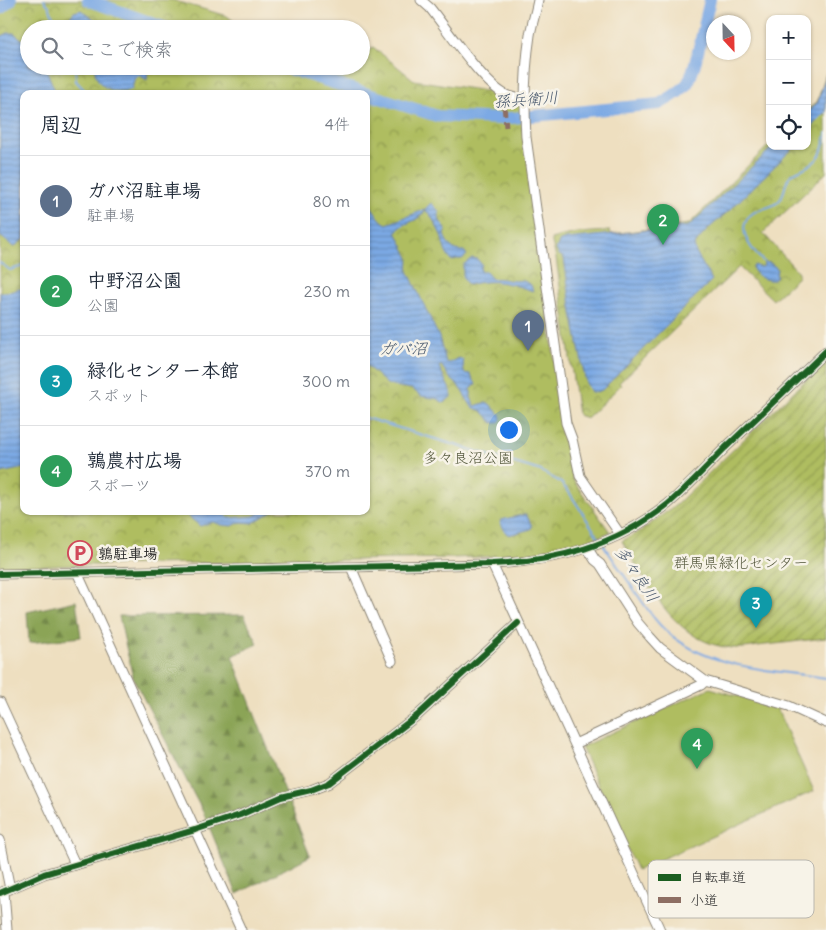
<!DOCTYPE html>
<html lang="ja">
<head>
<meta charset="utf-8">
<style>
	body { margin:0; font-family:Delius,"Klee One",sans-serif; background:#f6f6f7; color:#1f2937 }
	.controls { position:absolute; right:15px; top:15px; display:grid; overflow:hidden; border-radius:10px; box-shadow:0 1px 4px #0004 }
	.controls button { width:45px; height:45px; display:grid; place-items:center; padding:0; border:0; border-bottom:1px solid #e0e1e3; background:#fff; color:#1f2937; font:25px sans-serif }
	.compass { position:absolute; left:706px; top:15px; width:45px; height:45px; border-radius:50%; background:#fff; box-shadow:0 1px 4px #0004; rotate:158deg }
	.you { position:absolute; left:508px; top:429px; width:18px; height:18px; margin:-12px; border:4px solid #fff; border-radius:50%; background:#1a73e8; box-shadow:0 0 0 8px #1a73e833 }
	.badge { display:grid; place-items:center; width:32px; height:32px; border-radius:50%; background:#b45309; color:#fff; font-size:16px; font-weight:700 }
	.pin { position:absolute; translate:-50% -41px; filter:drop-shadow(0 1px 2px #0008) }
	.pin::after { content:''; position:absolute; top:26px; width:18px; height:15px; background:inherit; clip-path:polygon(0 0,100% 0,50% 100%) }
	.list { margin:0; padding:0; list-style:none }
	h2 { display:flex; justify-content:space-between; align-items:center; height:65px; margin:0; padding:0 20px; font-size:21px }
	h2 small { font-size:16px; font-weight:400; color:#747a83 }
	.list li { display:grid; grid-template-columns:32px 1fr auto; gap:15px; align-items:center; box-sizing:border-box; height:90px; padding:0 20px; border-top:1px solid #e0e1e3 }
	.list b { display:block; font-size:19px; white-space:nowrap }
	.list p { margin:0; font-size:16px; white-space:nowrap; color:#747a83 }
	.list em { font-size:16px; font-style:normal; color:#747a83 }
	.icon { flex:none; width:28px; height:28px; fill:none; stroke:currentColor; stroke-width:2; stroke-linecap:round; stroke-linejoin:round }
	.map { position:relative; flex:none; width:826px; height:930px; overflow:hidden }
	.search { position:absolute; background:#fff; box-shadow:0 1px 4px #0004; left:20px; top:20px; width:350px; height:55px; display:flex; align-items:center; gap:12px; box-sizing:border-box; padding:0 18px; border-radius:28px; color:#747a83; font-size:19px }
	.panel { position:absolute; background:#fff; box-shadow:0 1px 4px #0004; left:20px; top:90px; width:350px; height:425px; border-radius:10px }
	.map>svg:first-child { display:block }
	.forest { fill:url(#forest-firs); stroke:#5b6840 }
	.park { fill:url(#park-crowns); stroke:#6d7446; fill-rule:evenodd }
	.garden { fill:url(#garden-furrows); stroke:#6d7446 }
	.pitch { fill:#afbd60; stroke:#6d7446 }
	.water { fill:url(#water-rules); stroke:#536a88 }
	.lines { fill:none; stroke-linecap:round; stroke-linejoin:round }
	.stream { stroke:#7ba9e4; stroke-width:2 }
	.river { stroke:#7ba9e4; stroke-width:12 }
	.minor-casing { stroke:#8c8576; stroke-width:11 }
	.minor { stroke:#fff; stroke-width:9 }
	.quiet { stroke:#8d6e63; stroke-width:5; stroke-dasharray:10 5; stroke-linecap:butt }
	.cycleway-casing { stroke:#f7f3e8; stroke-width:9 }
	.cycleway { stroke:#1b5e20; stroke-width:6 }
	.labels { text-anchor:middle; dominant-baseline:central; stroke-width:5; stroke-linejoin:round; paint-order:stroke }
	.park-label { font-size:15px; fill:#53573b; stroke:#f7f3e8 }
	.poi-label { font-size:15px; font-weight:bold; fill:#2b2b2b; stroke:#f7f3e8; text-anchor:start }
	.water-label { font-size:16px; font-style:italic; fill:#47576c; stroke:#f7f3e8 }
	.key { fill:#f7f3e8; stroke:#bab7af; stroke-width:1 }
	.key-label { font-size:14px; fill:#2b2b2b }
</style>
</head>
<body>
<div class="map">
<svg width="826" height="930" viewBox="0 0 826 930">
	<defs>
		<pattern id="forest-firs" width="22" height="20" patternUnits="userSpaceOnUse" patternTransform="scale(1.25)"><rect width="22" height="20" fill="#8ba456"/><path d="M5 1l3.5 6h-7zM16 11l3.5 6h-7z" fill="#728647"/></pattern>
		<pattern id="park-crowns" width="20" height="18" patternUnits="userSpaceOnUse" patternTransform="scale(1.25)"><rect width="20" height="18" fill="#afbd60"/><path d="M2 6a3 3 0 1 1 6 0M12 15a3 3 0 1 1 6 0" fill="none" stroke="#8f9a4f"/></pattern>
		<pattern id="garden-furrows" width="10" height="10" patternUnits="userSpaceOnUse" patternTransform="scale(1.25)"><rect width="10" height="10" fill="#afbd60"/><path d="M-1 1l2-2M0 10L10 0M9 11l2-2" fill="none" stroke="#8f9a4f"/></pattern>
		<pattern id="water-rules" width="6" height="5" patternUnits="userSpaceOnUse" patternTransform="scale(1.25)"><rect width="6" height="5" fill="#7ba9e4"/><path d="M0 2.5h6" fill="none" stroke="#658ab9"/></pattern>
	</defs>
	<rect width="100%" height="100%" fill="#f7f3e8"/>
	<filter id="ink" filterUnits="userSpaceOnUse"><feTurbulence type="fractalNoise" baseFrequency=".02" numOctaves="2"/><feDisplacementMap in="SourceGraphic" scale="10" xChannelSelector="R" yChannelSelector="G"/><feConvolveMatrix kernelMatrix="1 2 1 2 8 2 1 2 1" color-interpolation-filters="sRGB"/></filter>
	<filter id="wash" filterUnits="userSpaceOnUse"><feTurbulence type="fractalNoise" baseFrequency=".0096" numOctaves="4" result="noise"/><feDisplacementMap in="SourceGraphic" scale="20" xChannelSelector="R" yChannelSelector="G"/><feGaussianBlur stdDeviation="1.12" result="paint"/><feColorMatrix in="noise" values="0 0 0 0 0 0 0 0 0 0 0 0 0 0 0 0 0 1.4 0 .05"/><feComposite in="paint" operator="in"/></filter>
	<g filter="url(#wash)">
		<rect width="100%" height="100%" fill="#eedfc0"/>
		<path class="forest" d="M76,601l5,36 -52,6 -2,-31z
			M244,615l14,29 -26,12 78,200 -73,38 -34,-82 -70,-134 -14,-62z"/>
		<path class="park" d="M0,0h172l55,16 17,13h-215v37h332v-18l7,4 5,-5 41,33 72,11 3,-6c13,13 15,15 33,20l36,286 15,89 37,52 -32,14 -48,9 -78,3 -452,9zM24,94h342v417h-342z
			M826,73v100l-63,60 35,39v5l-25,23 -34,-33 -120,116 2,2 -34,33 -9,-3 -22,-157 -5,-19c19,-6 39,-7 59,-8l1,3 78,-10 81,-80v2h37v-36l10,-8z"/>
		<path class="garden" d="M824,362l2,2v274c-20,2 -40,5 -61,7 -9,1 -20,4 -30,3 -59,-2 -87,-63 -113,-107l17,-9 37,-27z"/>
		<path class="pitch" d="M710,688l66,19 38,84 -177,79 -56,-123z"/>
		<path class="water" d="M81,10l23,16 18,3h-43l-9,-12 4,-5z
			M8,33h6l15,12v21h16l11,28h-32v145l-10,8 -14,-11v-199z
			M94,66h59l-5,4 -1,10 -8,-5 -5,5 -2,9c-13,4 -29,2 -35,-11 -2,-4 -2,-8 -3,-12z
			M826,75v37l-13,13v4l-6,5v-21l11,-11z
			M774,146h21l-63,62 -24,21 -14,16 2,8 16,27 -110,110 -6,2h-5l-5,-9 -14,-70 -8,-55 -6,-4 -2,-6 4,-7 6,-2 123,-13z
			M366,202c9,5 11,18 21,22l37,-14 7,-7 8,8v9l7,9 -2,6c4,10 9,17 20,16l3,4 -5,4h-6l-4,2c-8,-8 -8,-16 -11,-26 -4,-8 -8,-16 -12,-22l-4,-2c-8,12 -22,11 -29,21l13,26 -1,13 31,66 7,25 4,1 9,-5 4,2 1,13 6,1 6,10 -5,5v9l4,8 12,-4c5,3 8,9 13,12l1,5 -3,4h-5l-11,-12 -10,-4 -14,-22 -8,-7 -9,-13 -2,2 12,25v5l-7,6 -6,-4 -17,-3 -9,-7 -24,-4 -22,-20z
			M472,258l5,1 5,6 -2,3 1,4 4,-1 7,8c11,-2 20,4 30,1l9,5 2,6c-24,-8 -40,-13 -65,-6l-5,-7v-13z
			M764,262l6,1 7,5 -1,10 -2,2c-10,1 -18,-4 -22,-13l3,-2 4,2h4z
			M19,288l5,4v176l-23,5 -1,2v-182l13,-2z
			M182,511h41l5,7 26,-2 8,-5h10l-19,12 -12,-1 -9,4 -10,-1 -9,-3 -13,4z
			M526,514l6,12 -1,3 -22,6 -3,-2 -6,-11 1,-2z"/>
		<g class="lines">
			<path class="stream" d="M44,0l5,6 9,23
				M75,66l1,15 12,13
				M234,66l3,7
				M764,262c-12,-11 -31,-35 -11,-49 8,-5 18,-5 25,-11 7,-7 6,-17 11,-25 3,-4 8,-6 13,-8 20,-9 20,-16 24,-36
				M0,263l10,7 14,-4
				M366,418l175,53 19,11 9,10 31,48
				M603,544c11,17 23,34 34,50 9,13 17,26 28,36 42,39 107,40 161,48"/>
			<path class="river" d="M88,0l80,29
				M0,9l11,-9
				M280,66l157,50 64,3 158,-15c9,-5 21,-11 28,-20 9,-13 18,-66 23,-84"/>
		</g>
	</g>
	<g filter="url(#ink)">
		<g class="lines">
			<defs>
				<path id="minor" d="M421,0l9,8c17,21 53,76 76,87 6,3 13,3 19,5
					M538,0c-2,12 -6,23 -8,35 -5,33 -6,68 -4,102l40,286 6,16 8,37 40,58
					M588,549l7,11 5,4 38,59 12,14 10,11 45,33 84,25 37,17
					M492,564l168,366
					M351,567l41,94
					M77,572l164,358
					M0,574l492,-10c65,-3 124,-18 176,-60 20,-17 38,-37 57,-56 34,-32 67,-64 101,-97
					M0,702l75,162
					M575,744l126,-59 4,-4
					M0,840l10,49
					M4,892l3,38
					M0,893l44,-19 151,-44 45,-15 41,-18 30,-7 18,-7 89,-68 100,-92"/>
			</defs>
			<use href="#minor" class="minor-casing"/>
			<use href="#minor" class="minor"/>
			<path class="quiet" d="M504,105l2,22"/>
			<defs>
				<path id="cycleway" d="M0,574l492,-10c65,-3 124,-18 176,-60 20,-17 38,-37 57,-56 34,-32 67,-64 101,-97
					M0,893l44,-19 151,-44 45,-15 41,-18 30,-7 18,-7 89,-68 100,-92"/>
			</defs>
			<use href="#cycleway" class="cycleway-casing"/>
			<use href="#cycleway" class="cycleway"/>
		</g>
	</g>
	<defs>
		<symbol id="parking-ring" viewBox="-11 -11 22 22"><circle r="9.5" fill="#f7f3e8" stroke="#d1495b" stroke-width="1.5"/><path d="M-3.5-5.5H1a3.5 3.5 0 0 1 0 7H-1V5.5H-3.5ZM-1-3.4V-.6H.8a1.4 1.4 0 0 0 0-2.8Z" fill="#d1495b"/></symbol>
	</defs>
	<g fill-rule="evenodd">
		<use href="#parking-ring" x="66" y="539" width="28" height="28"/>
	</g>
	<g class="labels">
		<g class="park-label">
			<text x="468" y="457">多々良沼公園</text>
			<text x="741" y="562">群馬県緑化センター</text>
		</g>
		<g class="poi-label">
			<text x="98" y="553">鶉駐車場</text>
		</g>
		<g class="water-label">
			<text transform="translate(526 99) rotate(-4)">孫兵衛川</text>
			<text x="403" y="348">ガバ沼</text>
			<text transform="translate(637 574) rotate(56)">多々良川</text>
		</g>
	</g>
	<rect x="648" y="860" width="166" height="58" rx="8" class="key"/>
	<rect x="658" y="874" width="23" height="7" fill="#1b5e20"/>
	<rect x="658" y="897" width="23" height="6" fill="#8d6e63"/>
	<g class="key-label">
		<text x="690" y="882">自転車道</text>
		<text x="690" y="905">小道</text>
	</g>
</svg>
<div class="controls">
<button>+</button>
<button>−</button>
<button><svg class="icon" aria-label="locate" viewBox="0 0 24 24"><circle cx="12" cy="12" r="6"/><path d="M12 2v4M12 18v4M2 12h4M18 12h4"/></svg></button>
</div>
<svg class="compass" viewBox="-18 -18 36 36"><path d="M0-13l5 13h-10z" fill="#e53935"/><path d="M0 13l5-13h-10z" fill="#747a83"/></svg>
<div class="you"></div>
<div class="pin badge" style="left:528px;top:351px;background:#5c6f8a">1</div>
<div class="pin badge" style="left:663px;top:245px;background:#2e9e5b">2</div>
<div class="pin badge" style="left:756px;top:628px;background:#0f9aa8">3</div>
<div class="pin badge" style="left:697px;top:769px;background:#2e9e5b">4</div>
<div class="search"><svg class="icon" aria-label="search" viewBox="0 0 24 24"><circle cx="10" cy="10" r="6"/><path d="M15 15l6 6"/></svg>ここで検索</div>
<section class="panel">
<h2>周辺<small>4件</small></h2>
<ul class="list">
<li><span class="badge" style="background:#5c6f8a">1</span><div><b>ガバ沼駐車場</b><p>駐車場</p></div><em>80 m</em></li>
<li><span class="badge" style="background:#2e9e5b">2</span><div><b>中野沼公園</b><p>公園</p></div><em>230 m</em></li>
<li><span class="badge" style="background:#0f9aa8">3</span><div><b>緑化センター本館</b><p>スポット</p></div><em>300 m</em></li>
<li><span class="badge" style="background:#2e9e5b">4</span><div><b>鶉農村広場</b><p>スポーツ</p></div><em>370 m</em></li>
</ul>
</section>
</div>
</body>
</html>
